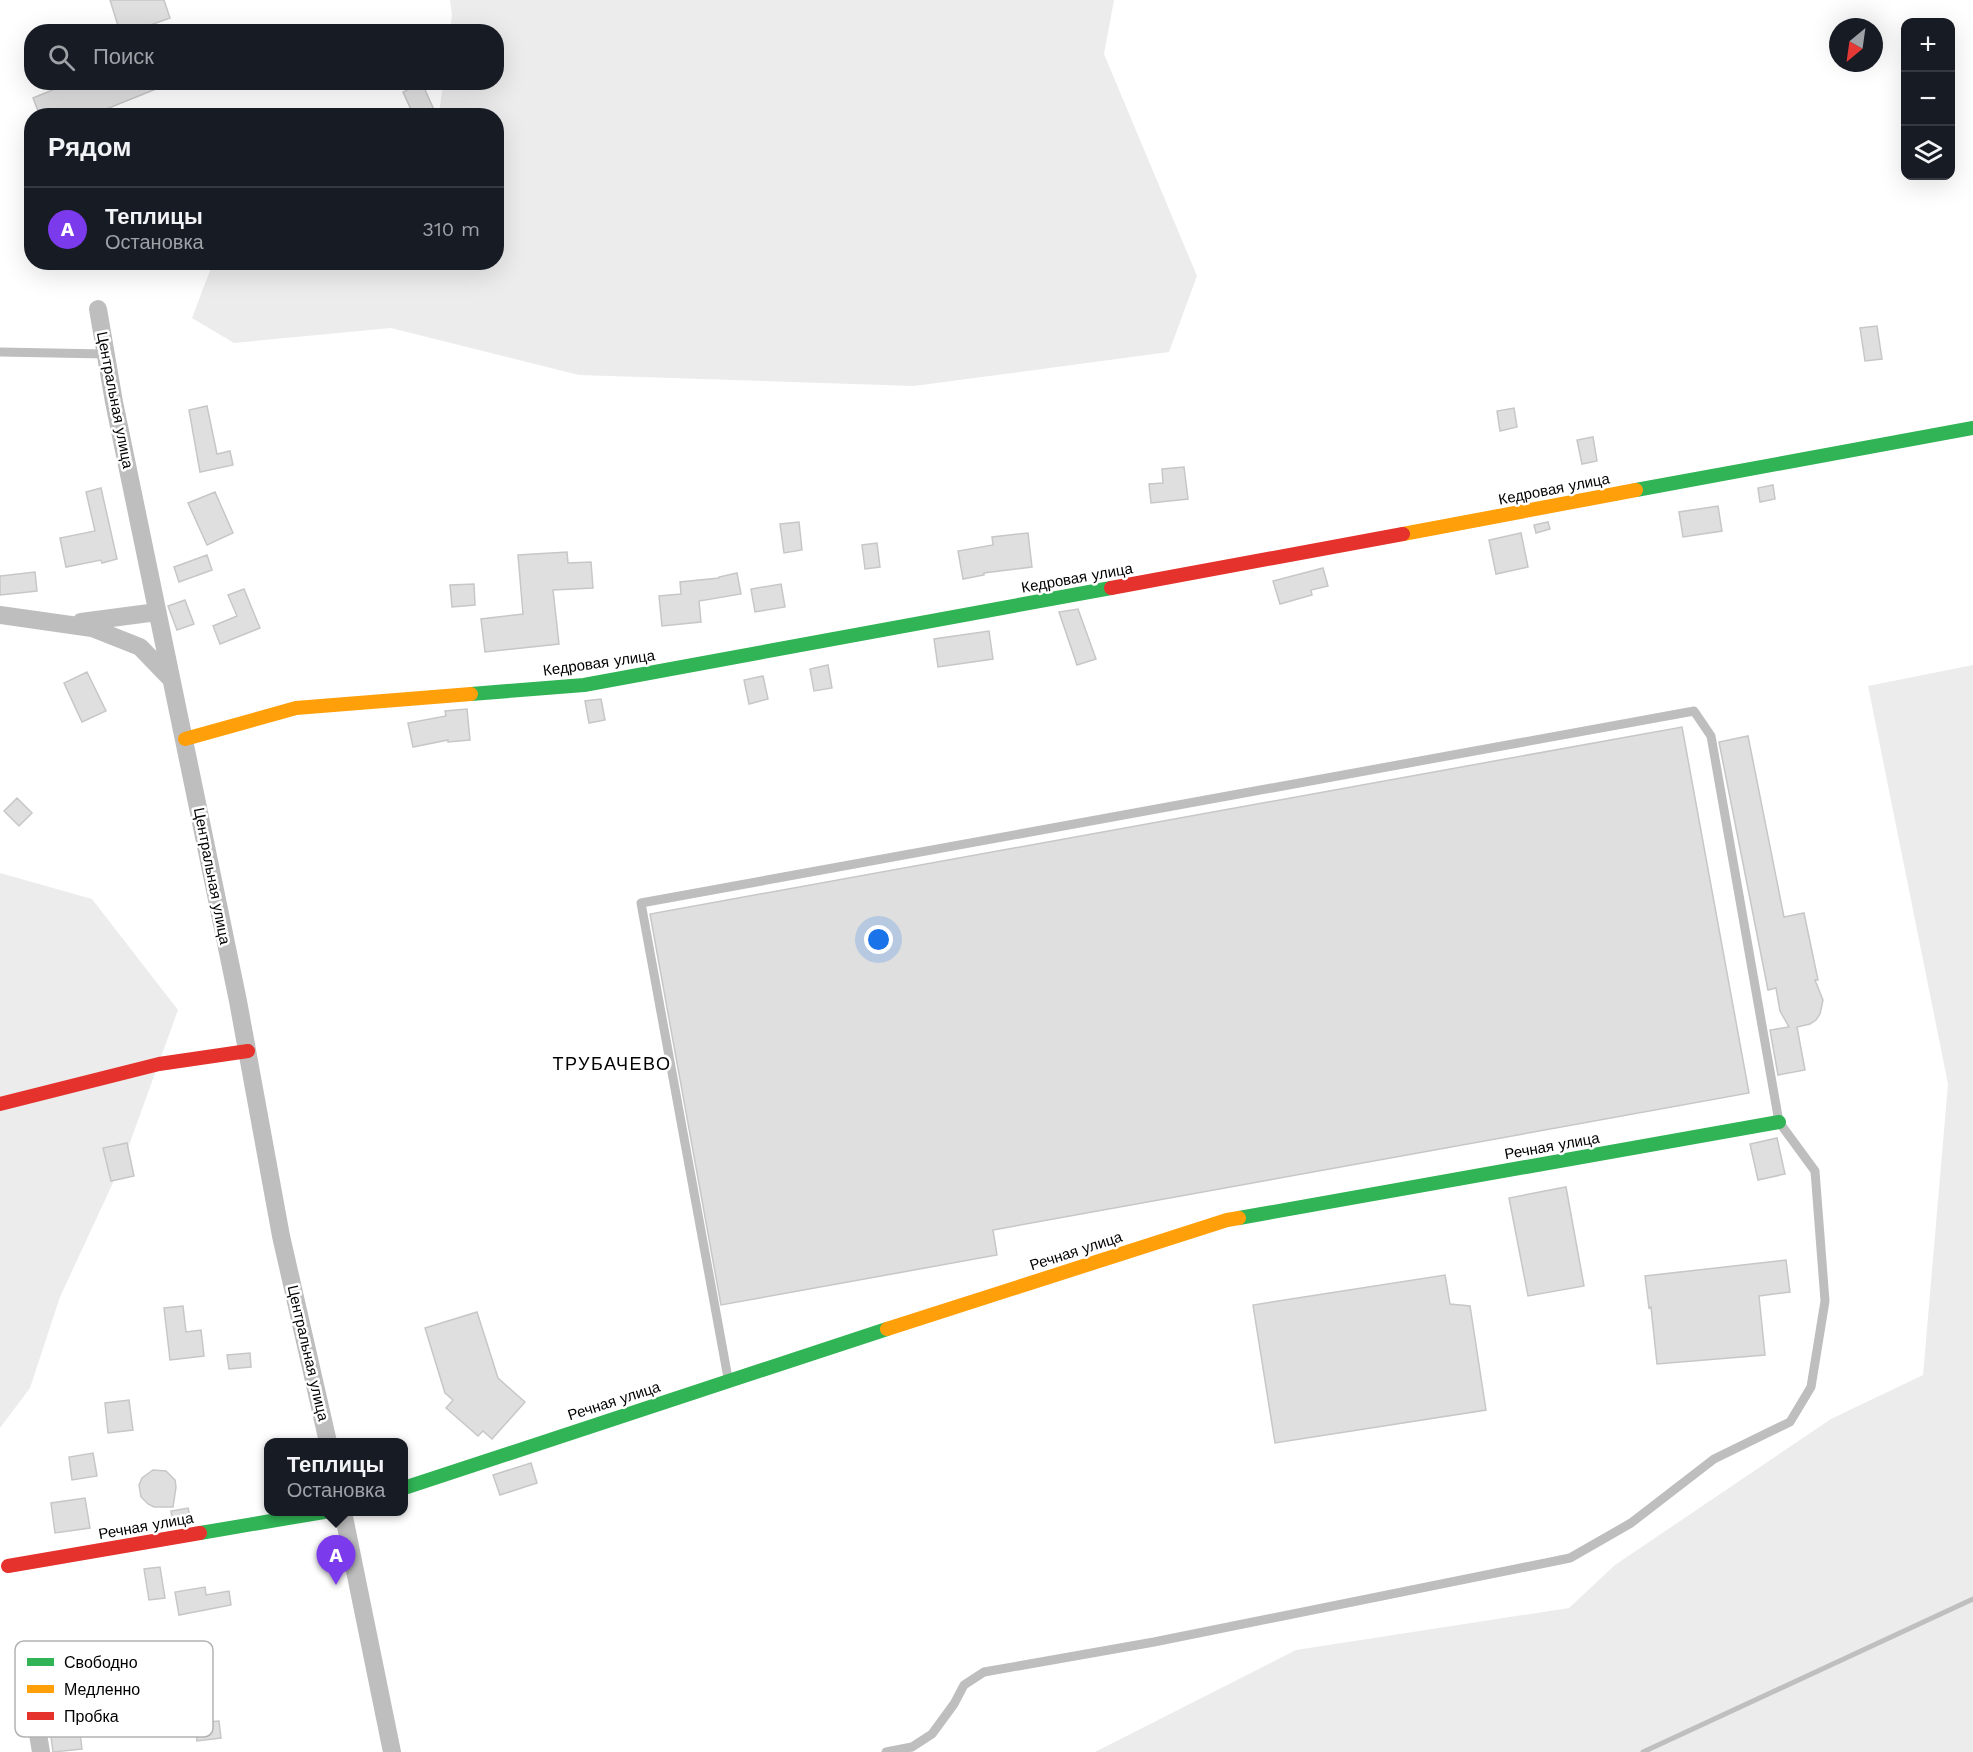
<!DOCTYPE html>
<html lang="ru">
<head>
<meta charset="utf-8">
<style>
	body { margin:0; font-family:"Work Sans",sans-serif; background:#242831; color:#f1f3f6 }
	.controls { position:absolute; right:18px; top:18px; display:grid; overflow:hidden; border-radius:12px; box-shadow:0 6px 24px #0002 }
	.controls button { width:54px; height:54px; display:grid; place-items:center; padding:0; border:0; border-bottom:2px solid #363941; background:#171b24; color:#f1f3f6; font:30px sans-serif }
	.compass { position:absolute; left:1829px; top:18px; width:54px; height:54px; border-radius:50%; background:#171b24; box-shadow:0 6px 24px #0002; rotate:209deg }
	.you { position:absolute; left:879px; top:940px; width:21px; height:21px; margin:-15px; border:4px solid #fff; border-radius:50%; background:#1a73e8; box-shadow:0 0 0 9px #1a73e833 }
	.badge { display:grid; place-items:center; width:39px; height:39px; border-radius:50%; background:#7c3aed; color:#fff; font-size:20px; font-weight:700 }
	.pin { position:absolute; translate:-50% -50px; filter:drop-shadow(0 2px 3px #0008) }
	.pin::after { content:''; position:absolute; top:32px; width:21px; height:18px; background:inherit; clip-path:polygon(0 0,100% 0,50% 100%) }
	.popup { position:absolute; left:264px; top:1438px; width:144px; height:78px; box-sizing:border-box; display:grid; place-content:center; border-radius:12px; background:#171b24; filter:drop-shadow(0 2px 4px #0005); font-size:20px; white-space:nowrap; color:#9ea1a6 }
	.popup b { font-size:22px; color:#f1f3f6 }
	.popup::after { content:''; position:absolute; left:50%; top:100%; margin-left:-12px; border:12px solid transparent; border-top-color:#171b24 }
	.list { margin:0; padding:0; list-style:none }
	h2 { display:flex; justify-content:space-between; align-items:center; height:78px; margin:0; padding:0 24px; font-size:26px }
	h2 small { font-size:20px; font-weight:400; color:#9ea1a6 }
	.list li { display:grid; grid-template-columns:39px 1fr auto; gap:18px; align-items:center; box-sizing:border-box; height:84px; padding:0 24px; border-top:2px solid #363941 }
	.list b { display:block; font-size:22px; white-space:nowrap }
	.list p { margin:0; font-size:20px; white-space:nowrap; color:#9ea1a6 }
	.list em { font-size:20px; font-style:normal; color:#9ea1a6 }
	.icon { flex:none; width:33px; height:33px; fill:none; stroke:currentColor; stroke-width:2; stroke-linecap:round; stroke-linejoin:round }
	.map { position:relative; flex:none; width:1973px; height:1752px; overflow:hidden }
	.search { position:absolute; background:#171b24; box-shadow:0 6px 24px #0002; left:24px; top:24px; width:480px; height:66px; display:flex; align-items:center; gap:15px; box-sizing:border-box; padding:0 21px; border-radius:24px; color:#9ea1a6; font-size:22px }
	.panel { position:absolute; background:#171b24; box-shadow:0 6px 24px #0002; left:24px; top:108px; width:480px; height:162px; border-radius:24px }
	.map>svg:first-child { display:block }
	.green { fill:#ececec }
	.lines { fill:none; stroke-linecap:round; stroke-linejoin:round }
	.stream { stroke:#bfbfbf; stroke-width:5 }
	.building { fill:#dfdfdf; stroke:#c7c7c7; stroke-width:1.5 }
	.lane { stroke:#bebebe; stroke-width:9 }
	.street { stroke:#bebebe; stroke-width:18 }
	.fast { stroke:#30b455; stroke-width:14 }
	.slow { stroke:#ff9f0a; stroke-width:14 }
	.jam { stroke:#e5322d; stroke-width:14 }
	.labels { text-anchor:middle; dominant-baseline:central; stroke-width:5; stroke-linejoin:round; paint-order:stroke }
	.street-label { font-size:15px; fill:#000; stroke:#fff }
	.quarter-label { font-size:18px; letter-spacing:1.5px; fill:#000; stroke:#fff }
	.key { fill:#fff; stroke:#b2b2b2; stroke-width:1.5 }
	.key-label { font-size:16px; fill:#000 }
</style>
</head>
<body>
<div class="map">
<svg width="1973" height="1752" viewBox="0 0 1973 1752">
	<rect width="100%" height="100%" fill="#fff"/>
	<path class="green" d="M450,0h664l-10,54 93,222 -28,76 -255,34 -335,-11 -188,-47 -157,15 -42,-25 20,-53 3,-2 281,-1v-146l-57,-1 4,-32 53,-1v-50l-46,-1 2,-16z
		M1973,665v1087h-878l201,-102 273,-42 46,-43 216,-146 92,-44 25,-291 -80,-398z
		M0,873l92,26 86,111 -54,149 -64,138 -30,91 -30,40z"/>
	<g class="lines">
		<path class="stream" d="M1643,1752l330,-153"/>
	</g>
	<path class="building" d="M110,0h54l6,18 -39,14h-11z
		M72,82h99v1l-82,33h-49l-7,-18z
		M422,83l12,27 -13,6h-7l-11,-24z
		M1877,326l5,33 -17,2 -5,-33z
		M207,406l10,48 13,-3 3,14 -33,7 -11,-62z
		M1514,408l3,19 -17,4 -3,-20z
		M1593,437l4,24 -15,3 -5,-24z
		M1184,467l4,32 -37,4 -2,-19 14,-1 -1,-14z
		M1773,485l2,14 -15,3 -2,-14z
		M101,488l16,71 -15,4 -1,-3 -35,7 -6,-29 35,-7 -9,-39z
		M215,492l18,41 -26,12 -19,-42z
		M1718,506l4,25 -39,6 -4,-25z
		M799,522l3,28 -18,3 -4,-29z
		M1548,522l2,7 -14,4 -2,-8z
		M1028,533l4,34 -48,6v2l-21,4 -5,-28 35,-6 -1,-8z
		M1521,533l7,34 -32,7 -7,-34z
		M877,543l3,24 -15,2 -3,-24z
		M567,552l1,11 23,-1 2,26 -40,2 6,54 -74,8 -4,-33 42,-5 -5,-59z
		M207,555l5,15 -33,12 -5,-15z
		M1323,568l5,18 -17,4 1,5 -32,9 -7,-23z
		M35,572l2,19 -37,4v-19z
		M737,573l4,21 -42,7 2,21 -39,4 -3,-30 22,-2 -1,-12 39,-4v-1z
		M474,584l1,21 -23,2 -2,-22z
		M781,584l4,23 -30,5 -4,-23z
		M244,589l16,39 -40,16 -7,-18 24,-10 -9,-21z
		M185,600l9,24 -17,6 -9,-24z
		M1078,609l18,50 -19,6 -18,-53z
		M989,631l4,28 -55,8 -4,-28z
		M828,665l4,23 -18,3 -4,-22z
		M87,672l19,39 -24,11 -18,-39z
		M763,676l5,23 -19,5 -5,-24z
		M601,699l4,21 -16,3 -4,-22z
		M467,709l3,31 -22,2v-2l-35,7 -5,-24 38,-7 -1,-5z
		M1682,727l67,366 -756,137 4,25 -276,50 -71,-391z
		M1748,736l36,181 20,-4 14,67h-3l8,20 -3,14 -4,6 -6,4 -13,3 8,43 -27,5 -8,-45 19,-3 -9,-16 -4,-23 -8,2 -49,-248z
		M17,798l15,15 -13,13 -15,-15z
		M1777,1138l8,36 -27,6 -8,-36z
		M127,1143l7,33 -23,5 -8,-33z
		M1566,1187l18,99 -56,10 -19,-98z
		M1786,1260l4,32 -31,4 6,59 -108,9 -6,-57 -2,1 -4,-32z
		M1445,1275l5,29 20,2 16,104 -211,33 -22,-138z
		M183,1306l3,26 15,-2 3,26 -34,4 -6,-52z
		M477,1312l21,66 27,24 -33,37 -9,-8 -5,5 -32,-28 7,-8 -8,-7 -20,-65z
		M250,1353l1,14 -22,2 -2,-14z
		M129,1400l4,30 -25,3 -3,-30z
		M93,1453l4,23 -25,4 -3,-23z
		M531,1463l6,20 -37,12 -7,-20z
		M153,1470l13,1 9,9 1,7 -3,20h-19l-6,-3 -7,-7 -2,-12 3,-7z
		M85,1498l5,30 -35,5 -4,-30z
		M188,1508l3,12 -18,3 -2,-12z
		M160,1567l5,31 -16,2 -5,-31z
		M205,1587l1,8 23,-4 2,14 -52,10 -4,-23z
		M207,1674l1,14 -27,3 -2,-15z
		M219,1721l2,17 -24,3 -2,-18z
		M79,1726l3,23 -29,3 -3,-23z"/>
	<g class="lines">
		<path class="lane" d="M0,352l106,2
			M728,1378l-87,-475 1053,-192 17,25 68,386 36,49 10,130 -14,86 -21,35 -76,37 -83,64 -61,35 -416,84 -170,30 -20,13 -10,19 -22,30 -20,13 -26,5"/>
		<path class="street" d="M98,309l16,93 124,599 43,235 47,206
			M0,615l92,13 48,19 29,30
			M81,622l76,-10
			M343,1512l49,240
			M38,1734l3,18"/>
		<path class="fast" d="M1636,490l337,-62
			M471,694l113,-9 527,-97
			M1239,1218l540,-96
			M404,1488l483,-159
			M200,1533l124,-21"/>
		<path class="slow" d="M1403,534l233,-44
			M185,739l111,-31 175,-14
			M887,1329l340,-109 12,-2"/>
		<path class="jam" d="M1111,588l292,-54
			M0,1104l159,-40 89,-13
			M8,1566l192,-33"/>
	</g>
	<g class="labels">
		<g class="street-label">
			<text transform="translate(115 400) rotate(79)">Центральная улица</text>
			<text transform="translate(1554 489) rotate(-11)">Кедровая улица</text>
			<text transform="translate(1077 578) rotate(-10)">Кедровая улица</text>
			<text transform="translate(599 663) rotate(-8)">Кедровая улица</text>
			<text transform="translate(212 876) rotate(79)">Центральная улица</text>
			<text transform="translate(1552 1146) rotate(-10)">Речная улица</text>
			<text transform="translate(1076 1251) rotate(-18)">Речная улица</text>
			<text transform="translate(308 1353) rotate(77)">Центральная улица</text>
			<text transform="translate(614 1401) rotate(-18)">Речная улица</text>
			<text transform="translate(146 1526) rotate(-10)">Речная улица</text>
		</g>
		<g class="quarter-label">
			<text x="612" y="1063">ТРУБАЧЕВО</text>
		</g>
	</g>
	<rect x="15" y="1641" width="198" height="96" rx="9" class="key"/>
	<rect x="27" y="1658" width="27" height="8" fill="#30b455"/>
	<rect x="27" y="1685" width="27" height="8" fill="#ff9f0a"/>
	<rect x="27" y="1712" width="27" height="8" fill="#e5322d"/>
	<g class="key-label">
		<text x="64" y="1668">Свободно</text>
		<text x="64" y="1695">Медленно</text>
		<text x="64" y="1722">Пробка</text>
	</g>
</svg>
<div class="controls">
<button>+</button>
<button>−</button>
<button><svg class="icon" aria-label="layers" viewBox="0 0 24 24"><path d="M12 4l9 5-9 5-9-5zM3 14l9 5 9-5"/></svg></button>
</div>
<svg class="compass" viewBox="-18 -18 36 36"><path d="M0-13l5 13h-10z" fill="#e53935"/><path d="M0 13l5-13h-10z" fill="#9ea1a6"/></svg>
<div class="you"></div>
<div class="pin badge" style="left:336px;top:1585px">A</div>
<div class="popup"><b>Теплицы</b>Остановка</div>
<div class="search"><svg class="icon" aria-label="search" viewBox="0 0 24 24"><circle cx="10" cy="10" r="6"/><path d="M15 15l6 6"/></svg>Поиск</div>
<section class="panel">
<h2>Рядом<small></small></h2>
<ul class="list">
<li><span class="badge">A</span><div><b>Теплицы</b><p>Остановка</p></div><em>310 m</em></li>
</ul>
</section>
</div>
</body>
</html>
